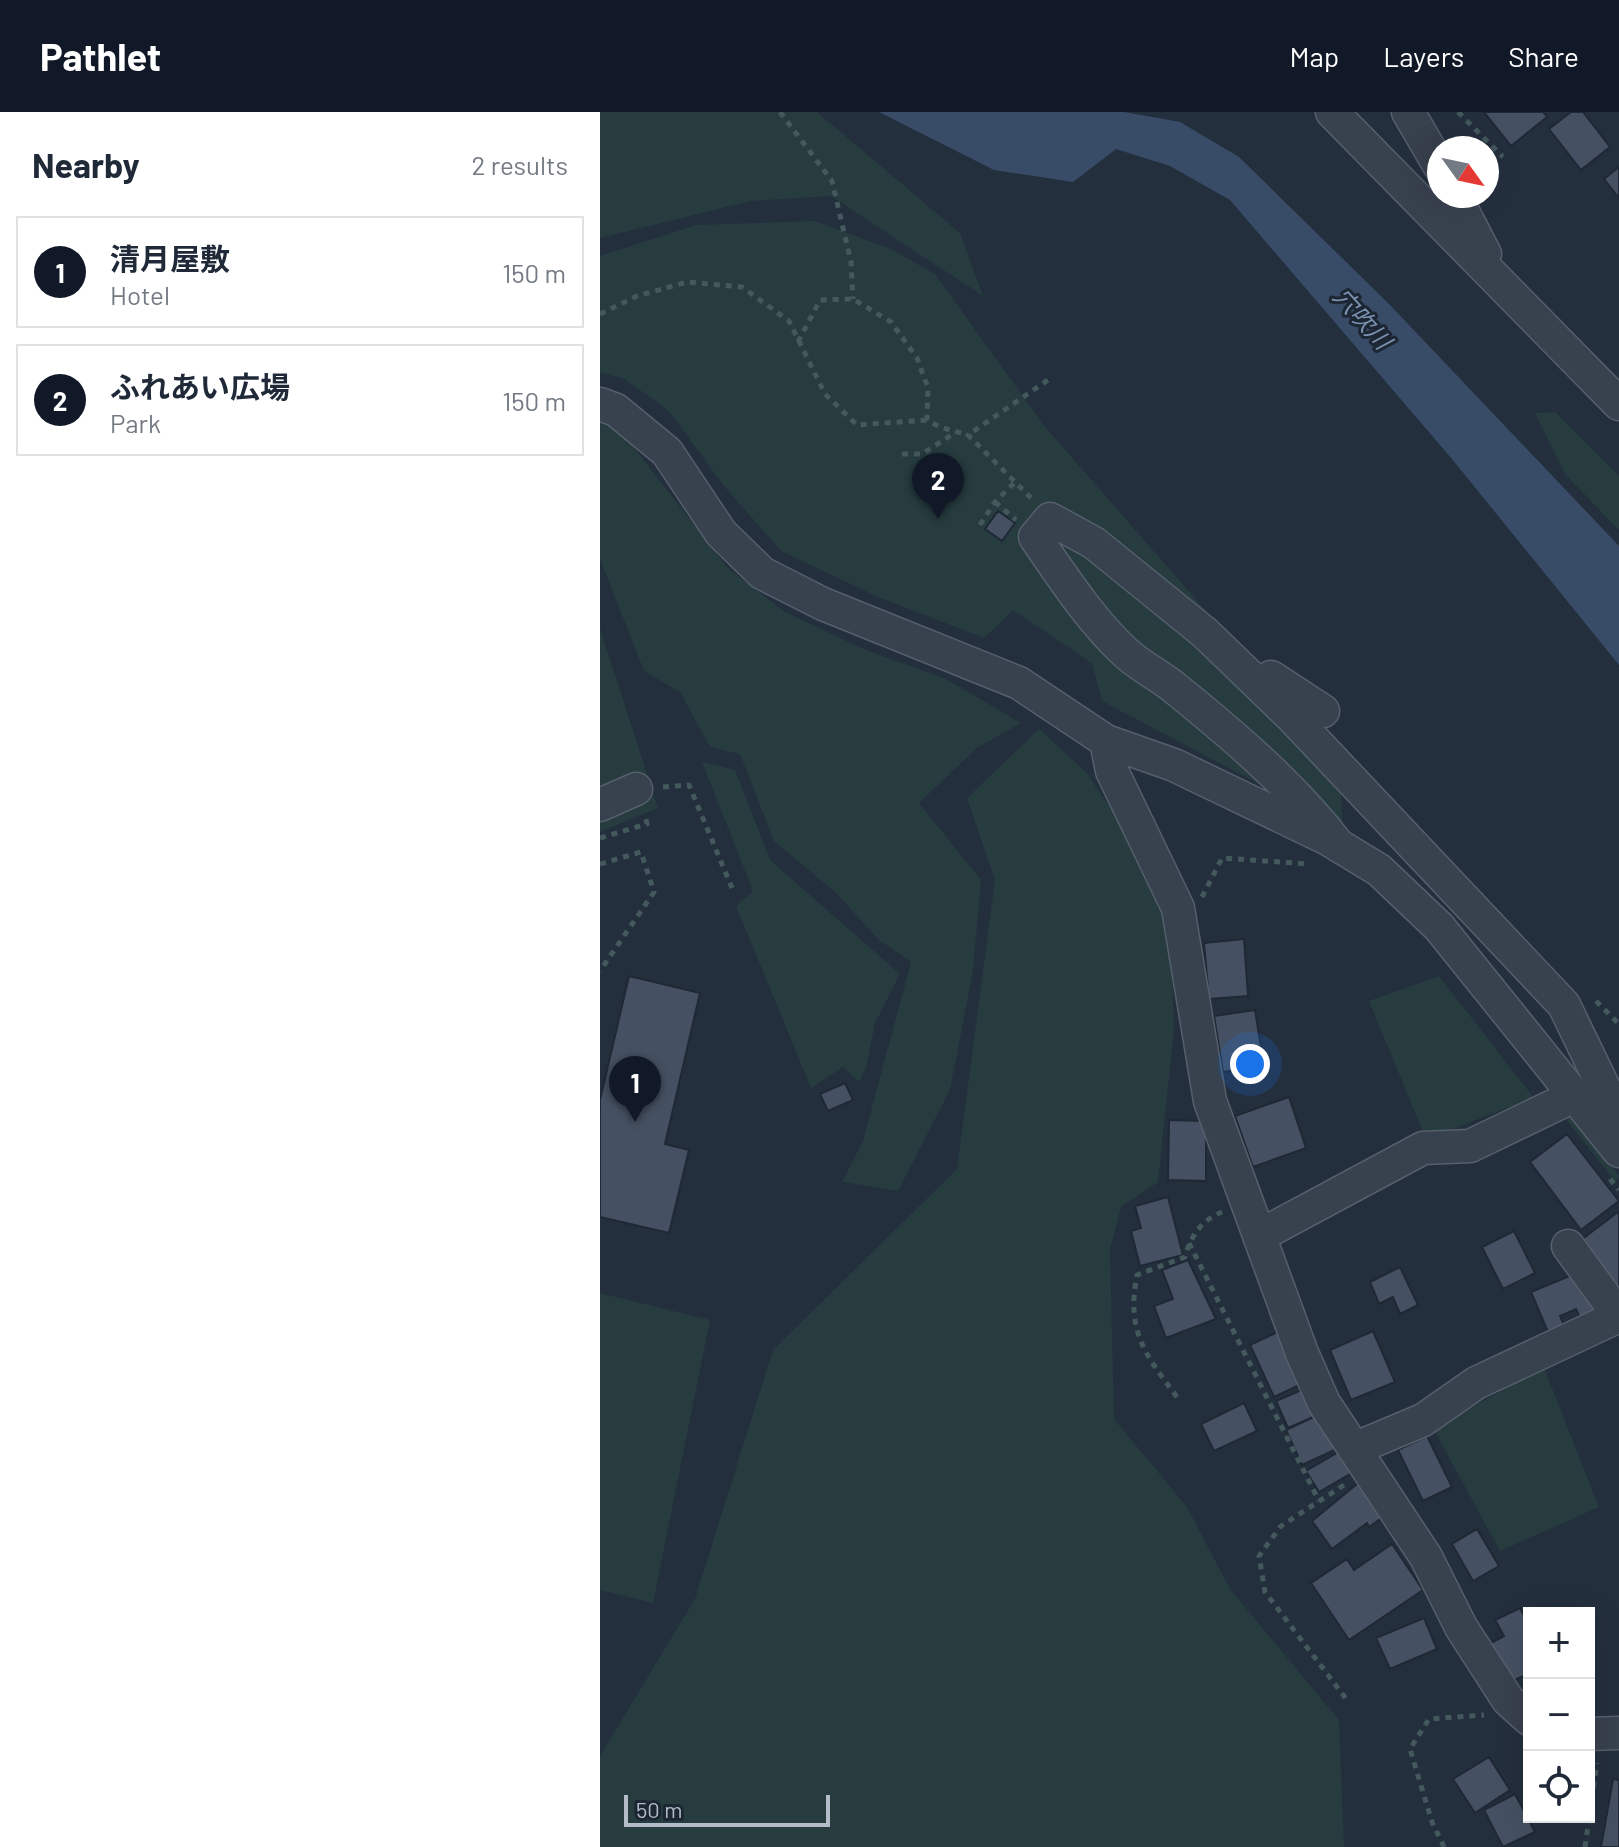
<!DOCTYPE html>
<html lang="en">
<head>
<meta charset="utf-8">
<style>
	body { margin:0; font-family:Barlow,"Noto Sans JP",sans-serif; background:#f6f6f7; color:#1f2937 }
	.controls { position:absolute; right:24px; bottom:24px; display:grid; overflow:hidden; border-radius:0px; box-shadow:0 8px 32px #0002 }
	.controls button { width:72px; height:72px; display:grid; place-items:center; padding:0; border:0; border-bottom:2px solid #e0e1e3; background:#fff; color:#1f2937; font:40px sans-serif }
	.compass { position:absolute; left:827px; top:24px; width:72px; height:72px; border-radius:50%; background:#fff; box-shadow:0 8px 32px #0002; rotate:123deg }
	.scale { position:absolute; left:24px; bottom:20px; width:206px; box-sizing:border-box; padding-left:8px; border:4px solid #b4bcc9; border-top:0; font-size:22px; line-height:28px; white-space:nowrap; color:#b4bcc9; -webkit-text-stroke:6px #1d2633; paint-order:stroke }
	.you { position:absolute; left:650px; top:952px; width:28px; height:28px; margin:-20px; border:6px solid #fff; border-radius:50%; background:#1a73e8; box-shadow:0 0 0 12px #1a73e833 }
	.badge { display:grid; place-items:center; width:52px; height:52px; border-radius:50%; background:#111827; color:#fff; font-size:26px; font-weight:700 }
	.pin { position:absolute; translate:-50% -66px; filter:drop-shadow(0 2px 4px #0008) }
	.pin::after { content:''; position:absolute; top:42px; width:28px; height:24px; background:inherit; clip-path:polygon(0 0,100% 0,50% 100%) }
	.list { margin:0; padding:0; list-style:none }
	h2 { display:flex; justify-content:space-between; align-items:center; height:104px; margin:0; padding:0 32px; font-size:34px }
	h2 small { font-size:26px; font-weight:400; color:#747a83 }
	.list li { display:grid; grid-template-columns:52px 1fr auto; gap:24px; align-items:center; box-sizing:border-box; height:112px; margin:0 16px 16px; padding:0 16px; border:2px solid #e0e1e3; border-radius:0px }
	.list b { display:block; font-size:30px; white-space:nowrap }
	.list p { margin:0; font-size:26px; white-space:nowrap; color:#747a83 }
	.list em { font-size:26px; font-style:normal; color:#747a83 }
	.icon { flex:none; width:44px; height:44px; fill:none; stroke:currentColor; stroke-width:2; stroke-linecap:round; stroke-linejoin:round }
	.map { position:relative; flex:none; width:1019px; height:1735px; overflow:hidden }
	header { display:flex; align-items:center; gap:48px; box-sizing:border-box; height:112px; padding:0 40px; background:#111827; color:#fff }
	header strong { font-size:38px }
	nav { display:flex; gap:44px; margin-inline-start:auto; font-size:28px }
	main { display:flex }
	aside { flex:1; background:#fff }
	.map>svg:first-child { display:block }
	.green { fill:#263c3f }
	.water { fill:#394c67 }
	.building { fill:#455162; stroke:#1f2835; stroke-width:2 }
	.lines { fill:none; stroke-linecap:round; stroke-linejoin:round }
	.minor-casing { stroke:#565f6c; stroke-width:35 }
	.path { stroke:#44595c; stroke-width:5; stroke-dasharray:6 6; stroke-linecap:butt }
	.minor { stroke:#38414e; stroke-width:32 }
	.labels { text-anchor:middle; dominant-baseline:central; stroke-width:6; stroke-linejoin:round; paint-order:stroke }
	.water-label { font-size:24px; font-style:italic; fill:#7c92b1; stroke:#1d2633 }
</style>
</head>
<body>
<header>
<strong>Pathlet</strong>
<nav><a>Map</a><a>Layers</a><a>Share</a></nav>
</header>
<main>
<aside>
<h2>Nearby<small>2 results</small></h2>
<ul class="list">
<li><span class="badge">1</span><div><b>清月屋敷</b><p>Hotel</p></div><em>150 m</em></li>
<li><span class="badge">2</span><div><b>ふれあい広場</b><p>Park</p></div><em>150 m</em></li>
</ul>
</aside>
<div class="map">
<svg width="1019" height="1735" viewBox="0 0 1019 1735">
	<rect width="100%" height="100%" fill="#242f3e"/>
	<path class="green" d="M0,0h217l143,121 23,63 -152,-100 -80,5 -151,37z
		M215,109l76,28 44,25 111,154 230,263 65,102 1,30 -68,-31 -172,-91 -10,-38 -79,-53 -29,28 -108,-42 -95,-45 -57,-65 -55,-75 -46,-33 -23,-5v-117l96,-31z
		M955,300l64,64v54l-54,-56 -30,-61z
		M0,310l24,13 104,133 57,44 81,38 80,29 75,44 -44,25 -58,55 62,77 -8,91 -23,119 -52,101 -56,-9 21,-41 48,-179 -33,-23 -42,-46 -62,-52 -34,-87 -30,-7 -30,-55 -36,-21 -44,-112z
		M0,516l58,180 -58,24z
		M439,617l47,43 30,44 54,95 4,119 -16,152 -37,25 -11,42 4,170 73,88 43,82 109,131 5,127h-744v-91l95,-157 78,-249 184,-181 38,-289 -28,-82z
		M102,650l33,8 35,90 130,114 -25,49 -9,45 -7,14 -16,-15 -32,21 -75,-182 17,-15z
		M839,864l95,122 -108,41 -57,-138z
		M968,997l51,67 -3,7 -54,-69z
		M0,1181l110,27 -57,283 -53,-13z
		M944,1256l55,139 -99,44 -67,-123z"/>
	<path class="water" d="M279,0h245l56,10 59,35 151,148 229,241v119l-167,-206 -222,-259 -60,-34 -54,-17 -43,33 -79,-12z"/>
	<path class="building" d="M884,0h59l4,5 -36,29z
		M971,0h12l27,35 -29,23 -32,-41z
		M1019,55v31l-15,-19z
		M398,399l17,12 -13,18 -17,-12z
		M644,827l4,57 -39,3 -5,-56z
		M29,864l71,17 -35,151 24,6 -20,83 -69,-16v-117z
		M655,898l9,56 -41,6 -9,-56z
		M245,971l8,17 -25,11 -8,-17z
		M689,985l17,51 -53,19 -18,-51z
		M569,1008l37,1v60l-38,-1z
		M967,1022l52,67 -38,29 -51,-68z
		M568,1085l15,58 -43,11 -9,-35 10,-3 -6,-22z
		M1018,1100l1,1v84l-42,-54z
		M914,1119l21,42 -32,16 -21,-42z
		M588,1148l28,59 -50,19 -12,-32 19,-7 -11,-29z
		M800,1155l18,38 -18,9 -7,-17 -14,7 -9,-22z
		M979,1160l16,39 -15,7 -4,-9 -16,7 4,9 -16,7 -17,-40z
		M682,1218l24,52 -32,15 -24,-52z
		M773,1219l22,51 -44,18 -21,-50z
		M706,1276l12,27 -30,13 -12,-27z
		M644,1291l13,28 -43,20 -13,-27z
		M722,1301l17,35 -37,17 -16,-35z
		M827,1324l25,51 -29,14 -25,-51z
		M742,1338l13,21 -36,21 -13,-21z
		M768,1363l25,35 -24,17 -2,-4 -35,26 -20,-28z
		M877,1417l22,37 -26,15 -21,-37z
		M792,1432l31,46 -74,50 -38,-57 36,-24 7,11z
		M920,1496l9,18v47l-20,10 -20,-39 15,-8 -9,-16z
		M824,1506l13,31 -47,20 -14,-31z
		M889,1645l21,33 -35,23 -22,-34z
		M1013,1667l6,1v67h-18z
		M915,1682l20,38 -32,15 -19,-37z"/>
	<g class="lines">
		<defs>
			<path id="minor" d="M732,0l287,292
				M808,0l31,53
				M855,84l30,58
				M0,292l16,6 51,42 54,81 41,40 61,31 196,79 87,58 68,24 154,74 51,31 60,57 180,224
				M671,565l52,34
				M506,629l6,30 66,137 32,193 92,252 22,50 102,154 35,70 47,73 21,19
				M0,693l36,-16
				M739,734c-45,-59 -105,-110 -163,-157 -15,-13 -35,-22 -50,-36 -35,-32 -64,-77 -91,-116l15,-18 44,24 111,90 88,85 271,287 55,114
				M659,1124l164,-88 47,-2 104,-50
				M968,1134l51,70
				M754,1337l69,-29 53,-37 143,-67
				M989,1622l30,-1"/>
		</defs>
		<use href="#minor" class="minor-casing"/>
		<path class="path" d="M180,0l52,69 19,81 2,37
			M858,0l45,45
			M0,202l37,-18 50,-14 55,5 47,34 36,73 32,31 70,-5
			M198,230l22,-42 33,-1 38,23 26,36 6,17 5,12 -1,33 13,7 28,8
			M302,342h20l34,-22
			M431,386l-63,-63 80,-55
			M395,390l21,18
			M380,413l15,-23 21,-21
			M63,675l26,-2 43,103
			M0,726l47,-14 -2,-9
			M0,752l41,-12 13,40 -54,79
			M602,785l20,-39 87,6
			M996,889l23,23
			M1010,1067l9,11
			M589,1131l130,258
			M577,1285c-32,-43 -51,-65 -40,-122l48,-18c6,-22 17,-37 37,-45
			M744,1373l-63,41 -22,30 6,36 82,108
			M844,1735l-12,-25 -22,-73 19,-30 55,-4
			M985,1735l12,-84"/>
		<use href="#minor" class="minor"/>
	</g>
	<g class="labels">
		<g class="water-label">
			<text transform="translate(763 206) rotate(48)">穴吹川</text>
		</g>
	</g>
</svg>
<div class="controls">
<button>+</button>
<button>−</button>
<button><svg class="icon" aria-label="locate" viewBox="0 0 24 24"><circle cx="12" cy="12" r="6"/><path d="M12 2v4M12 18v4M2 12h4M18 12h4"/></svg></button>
</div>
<svg class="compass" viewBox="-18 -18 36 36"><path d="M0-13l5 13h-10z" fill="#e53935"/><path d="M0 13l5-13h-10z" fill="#747a83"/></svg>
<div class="scale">50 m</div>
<div class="you"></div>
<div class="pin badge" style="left:35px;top:1010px">1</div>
<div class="pin badge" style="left:338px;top:407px">2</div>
</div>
</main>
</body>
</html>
